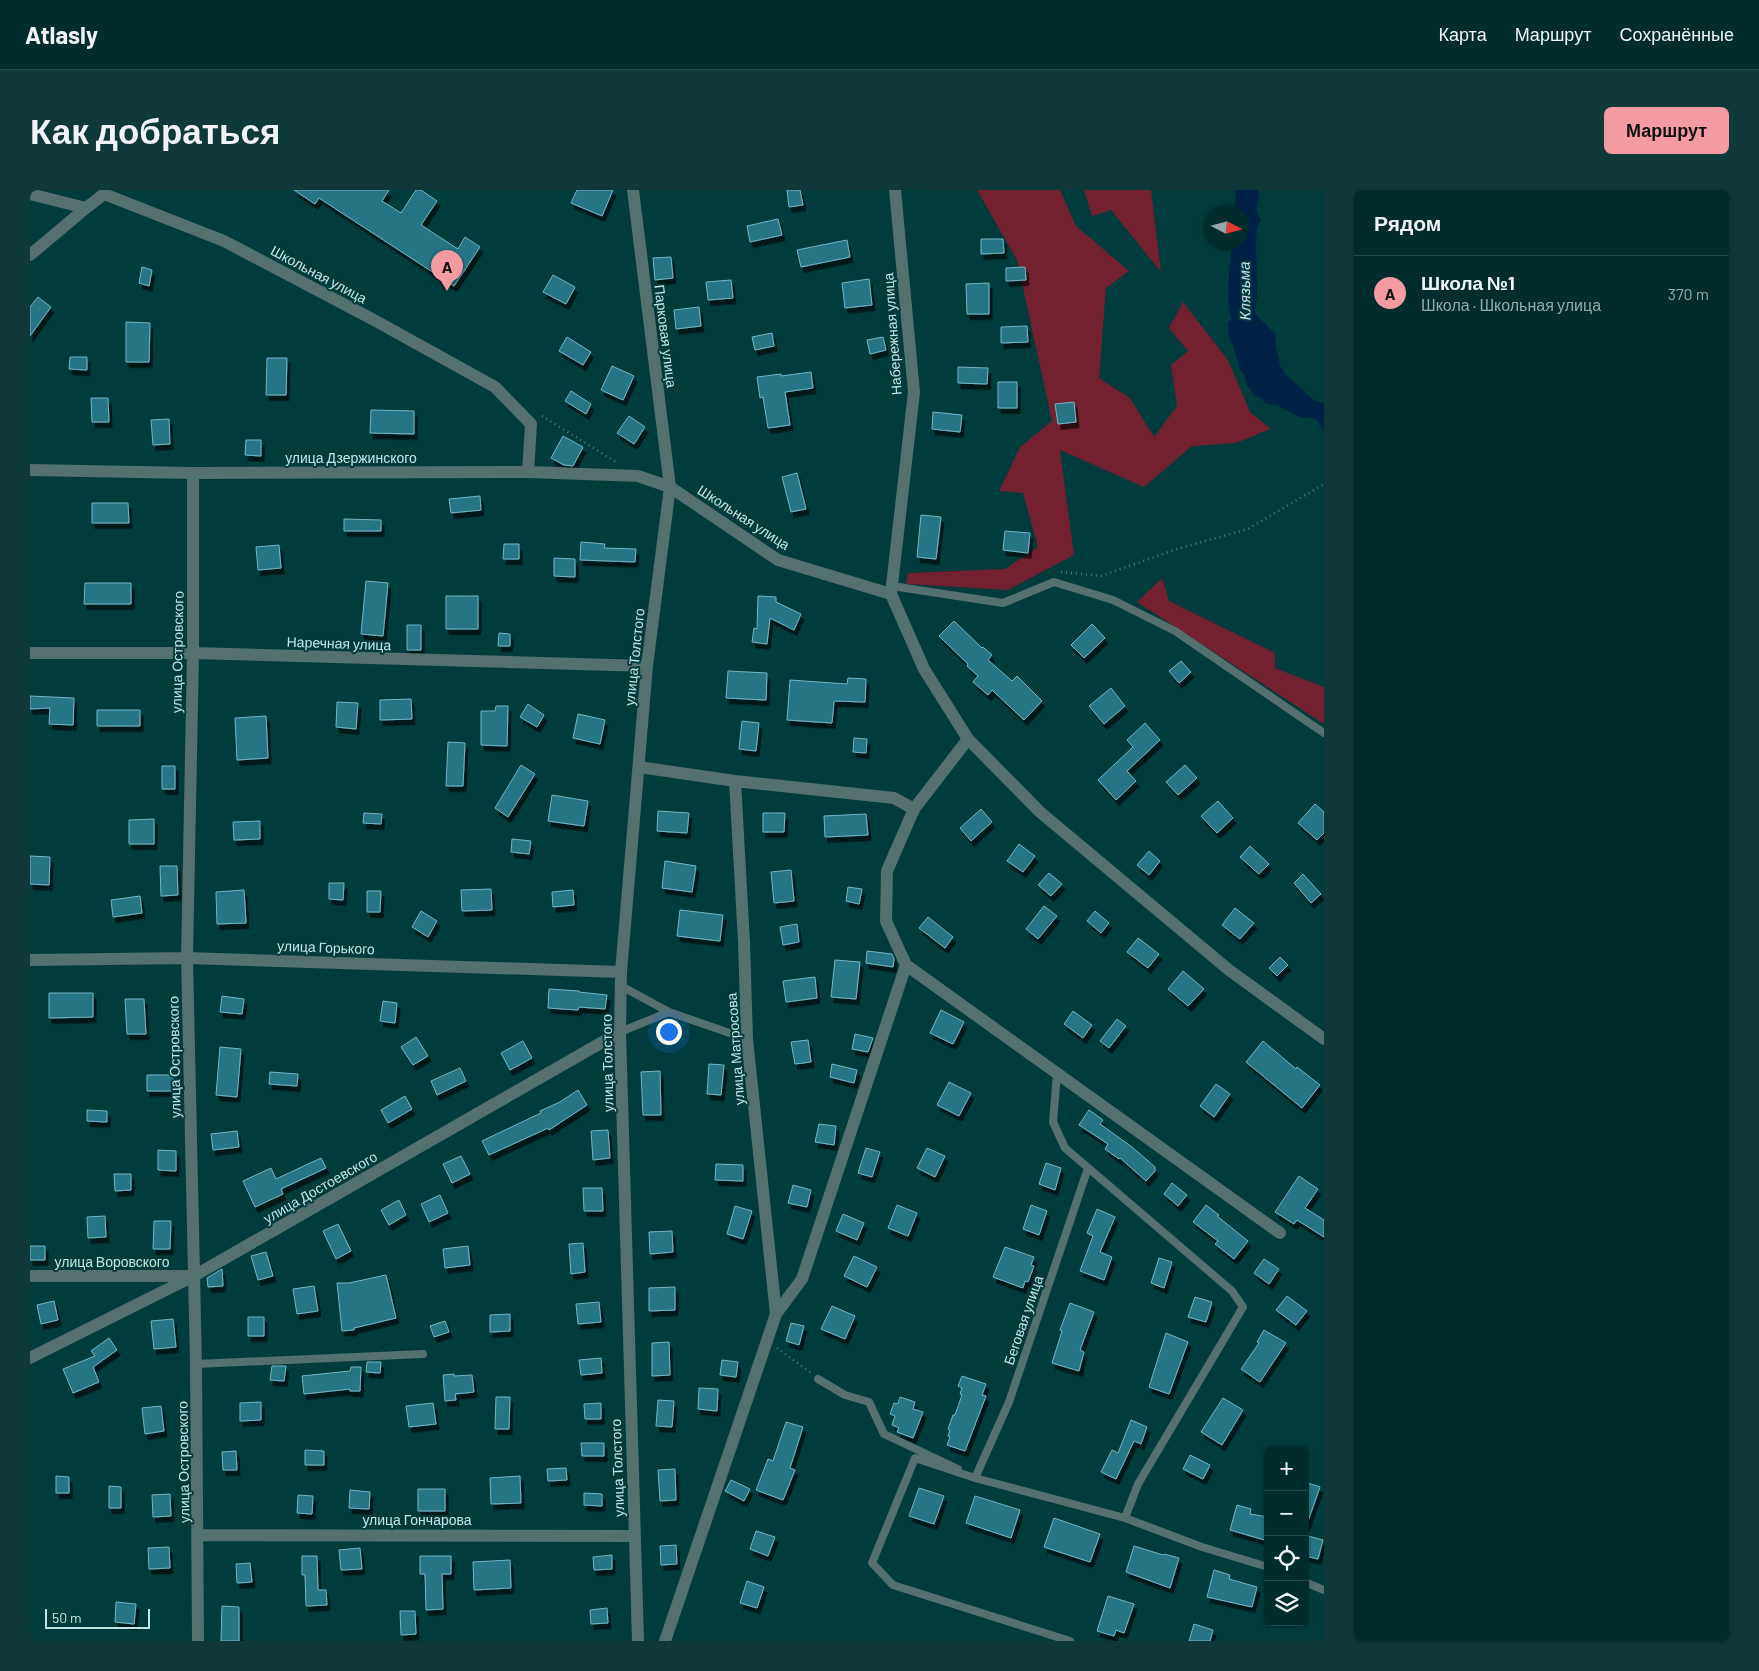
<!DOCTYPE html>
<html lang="ru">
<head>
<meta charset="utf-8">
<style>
	body { margin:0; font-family:Barlow,sans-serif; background:#0e3938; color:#f1f3f6 }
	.controls { position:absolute; right:15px; bottom:15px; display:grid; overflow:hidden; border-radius:8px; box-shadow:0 1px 4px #0004 }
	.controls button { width:45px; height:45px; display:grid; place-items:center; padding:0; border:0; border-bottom:1px solid #224948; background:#002d2c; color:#f1f3f6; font:25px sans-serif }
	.compass { position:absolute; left:1174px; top:15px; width:45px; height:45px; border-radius:50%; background:#002d2c; box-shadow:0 1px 4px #0004; rotate:96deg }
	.scale { position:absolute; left:15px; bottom:12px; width:105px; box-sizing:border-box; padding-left:5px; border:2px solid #c3e5e4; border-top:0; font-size:14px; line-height:18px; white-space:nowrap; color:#c3e5e4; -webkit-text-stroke:4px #003c3b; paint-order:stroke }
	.you { position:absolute; left:638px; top:841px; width:18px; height:18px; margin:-12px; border:4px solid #fff; border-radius:50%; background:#1a73e8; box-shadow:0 0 0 8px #1a73e833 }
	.badge { display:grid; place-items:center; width:32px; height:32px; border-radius:50%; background:#f49aa3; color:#111; font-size:16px; font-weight:700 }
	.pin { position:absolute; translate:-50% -41px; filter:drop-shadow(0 1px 2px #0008) }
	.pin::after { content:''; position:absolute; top:26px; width:18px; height:15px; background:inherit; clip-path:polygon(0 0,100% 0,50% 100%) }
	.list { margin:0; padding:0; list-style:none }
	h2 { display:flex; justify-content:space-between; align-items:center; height:65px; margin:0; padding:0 20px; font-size:21px }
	h2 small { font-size:16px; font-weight:400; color:#95a8a9 }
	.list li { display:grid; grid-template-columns:32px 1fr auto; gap:15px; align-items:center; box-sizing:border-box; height:75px; padding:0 20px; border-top:1px solid #224948 }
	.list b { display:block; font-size:19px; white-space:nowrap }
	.list p { margin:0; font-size:16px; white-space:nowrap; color:#95a8a9 }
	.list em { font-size:16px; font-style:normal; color:#95a8a9 }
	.icon { flex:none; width:28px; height:28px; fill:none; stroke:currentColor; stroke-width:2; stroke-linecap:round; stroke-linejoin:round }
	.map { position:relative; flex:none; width:1294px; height:1451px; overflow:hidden; border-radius:8px }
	header { display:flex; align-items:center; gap:30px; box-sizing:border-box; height:70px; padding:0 25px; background:#002d2c; border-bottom:1px solid #224948 }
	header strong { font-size:24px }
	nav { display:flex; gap:28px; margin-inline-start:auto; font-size:18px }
	.intro { display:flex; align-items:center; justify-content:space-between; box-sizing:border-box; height:120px; padding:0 30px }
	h1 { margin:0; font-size:35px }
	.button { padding:12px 22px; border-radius:8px; background:#f49aa3; color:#111; font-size:18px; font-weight:700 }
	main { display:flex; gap:30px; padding:0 30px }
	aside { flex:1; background:#002d2c; border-radius:8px; box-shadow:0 1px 4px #0004 }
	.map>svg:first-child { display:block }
	.green { fill:#732130 }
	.water { fill:#002146 }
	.building { fill:#257484; stroke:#74b6c5; filter:url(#shadow) }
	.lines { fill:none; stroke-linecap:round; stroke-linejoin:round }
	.path { stroke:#4c7e7d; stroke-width:2.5; stroke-dasharray:1 4; stroke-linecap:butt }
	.service { stroke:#54706f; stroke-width:8 }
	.minor { stroke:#54706f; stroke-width:12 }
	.tertiary { stroke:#54706f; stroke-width:12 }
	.labels { text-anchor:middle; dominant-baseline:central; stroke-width:4; stroke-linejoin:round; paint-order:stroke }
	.street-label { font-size:14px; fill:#c3e5e4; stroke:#003c3b }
	.water-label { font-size:15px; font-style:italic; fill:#cedef2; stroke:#003c3b }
</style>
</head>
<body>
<header>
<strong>Atlasly</strong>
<nav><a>Карта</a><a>Маршрут</a><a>Сохранённые</a></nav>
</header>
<div class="intro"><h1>Как добраться</h1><a class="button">Маршрут</a></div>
<main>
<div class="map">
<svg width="1294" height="1451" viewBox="0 0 1294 1451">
	<defs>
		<filter id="shadow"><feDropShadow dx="3" dy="5.5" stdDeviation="0" flood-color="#0009"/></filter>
	</defs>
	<rect width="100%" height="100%" fill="#003c3b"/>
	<path class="green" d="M947,0h83l16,36 53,45 -23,17 -7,90 31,20 24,39 23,-31 -6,-41 17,-14 -19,-23 14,-26 45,58 22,52 21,17 -35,14 -44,3 -48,41 -84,-37 14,105 -66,35 -102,-6 2,-11 97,-4 33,-22 -15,-54 -24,-2 21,-44 32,-26 -35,-161z
		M1054,0h67l10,82 -50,-62 -19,6z
		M1132,388l7,23 106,52v15l49,19v37l-187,-122z"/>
	<path class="water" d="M1206,0h22c3,7 -1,10 -1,17 0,5 2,9 4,14l-4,5 -1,15 1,55 -2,15 3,7c8,4 11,11 18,16l-1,5 5,27 5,7 28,27 11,3v26h-2l-5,-9 -5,-2 -13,-1 -20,-11 -13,-2 -5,-6 -6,-2 -7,-9 -4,-13 -4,-4 -7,-25 -4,-6 -1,-16 3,-3c-4,-14 -3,-64 3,-77l8,-1v-30h-8z"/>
	<path class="building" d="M264,0h95l-7,11 19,12 15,-23h5l16,11 -16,24 37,24 7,-12 15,10 -26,39 -135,-88 -4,6z
		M547,0h36l-11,26 -31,-13z
		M757,0h13l3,15 -14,2z
		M748,29l4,16 -32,7 -3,-16z
		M951,49h22l1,14 -23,1z
		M817,50l3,17 -49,10 -4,-17z
		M641,67l2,21 -18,2 -2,-22z
		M112,77l10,3 -3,16 -10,-3z
		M995,77l1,13 -20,1v-13z
		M523,85l22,12 -9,17 -23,-12z
		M839,89l3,26 -27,3 -3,-25z
		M701,90l2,18 -25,2 -2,-18z
		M959,93v31h-22l-1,-30z
		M8,107l13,10 -21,29v-29z
		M669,117l2,19 -25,3 -2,-19z
		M96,132l24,1 -1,39h-23z
		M997,136l1,16 -27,1v-16z
		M742,143l2,13 -19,4 -3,-13z
		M537,147l24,15 -8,13 -24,-14z
		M853,147l3,13 -16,4 -3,-14z
		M40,167h17v13l-18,-1z
		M237,168h20l-1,37h-20z
		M582,176l22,10 -11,24 -22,-10z
		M928,177l30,1 -1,16 -29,-1z
		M781,182l2,16 -28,4 5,33 -22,3 -5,-31 -3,1 -3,-21 24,-3v2z
		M968,192h19v26h-19z
		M541,201l20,13 -5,10 -21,-13z
		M61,208h17l1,24h-17z
		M1044,212l2,20 -18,2 -3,-20z
		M341,220l43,1v23l-44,-1z
		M903,222l29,3 -2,17 -28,-3z
		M599,226l16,11 -11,17 -17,-11z
		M139,229l1,25 -17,1 -2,-25z
		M533,246l20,11 -10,19 -9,-1 -13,-7z
		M216,250h15v16l-16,-1z
		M767,283l9,36 -15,3 -9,-35z
		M450,306l1,14 -30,3 -2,-14z
		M62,313h36l1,20h-37z
		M891,325l20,2 -5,42 -19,-2z
		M314,329l37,1v11h-37z
		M975,341l25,2 -2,20 -25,-3z
		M551,352l24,2 -1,4 32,1 -1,13 -55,-2z
		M474,354h15v15h-16z
		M249,355l2,23 -23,2 -2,-23z
		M524,368l21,1v18l-21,-1z
		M336,391l22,2 -5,53 -22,-2z
		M55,393h46v21h-47z
		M416,406h32v33h-32z
		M728,406l18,1v5l25,12 -7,16 -24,-12 -3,26 -15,-2 2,-14 3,1z
		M924,431l28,27 1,-1 9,8 -4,5 24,21 5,-5 25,25 -18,19 -32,-30 -4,5 -15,-13 5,-6 -11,-10 1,-2 -29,-28z
		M1062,434l13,14 -21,20 -13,-13z
		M377,435h14v25h-14z
		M469,443l11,1v12h-12z
		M1151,471l10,11 -12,11 -10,-12z
		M698,481l39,2 -1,27 -40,-2z
		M818,488l18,1 -1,23 -31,-1 -2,22 -45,-3 3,-40 57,4z
		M1081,498l14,18 -21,18 -15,-18z
		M0,506l44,2 -1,27 -24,-1 1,-16 -20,1z
		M381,509l1,20 -32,1v-20z
		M307,512l21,1 -2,26 -20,-2z
		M498,514l16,11 -7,12 -17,-10z
		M466,516h12l-1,40 -26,-1v-34h14z
		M67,520h43v16h-43z
		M548,524l27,6 -5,24 -27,-6z
		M236,526l2,42 -31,2 -2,-42z
		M712,531l17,2 -3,28 -17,-2z
		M1115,533l15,17 -33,31 9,10 -20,19 -18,-20 35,-33 -6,-7z
		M824,548l13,1 -1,14 -13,-1z
		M418,552l17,1 -2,43h-17z
		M491,575l14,9 -27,43 -13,-9z
		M1155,575l12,13 -19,17 -12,-13z
		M132,576h13v23h-13z
		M522,605l36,6 -4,25 -36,-5z
		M1188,611l15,17 -16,15 -16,-17z
		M1285,614l9,8v21l-7,7 -19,-17z
		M951,619l11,13 -21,19 -11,-13z
		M628,621l31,2 -2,20 -30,-2z
		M334,623l18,1 -1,10 -18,-1z
		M733,623h22l-1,19h-21z
		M836,624l2,21 -43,2 -1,-21z
		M124,629v25h-25v-24z
		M230,631v18l-26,1 -1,-18z
		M482,649l19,2 -2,13 -18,-2z
		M989,654l16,12 -12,16 -16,-11z
		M1220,656l19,18 -10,10 -19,-17z
		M1119,661l11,10 -11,14 -12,-10z
		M0,666l20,1 -1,28 -19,-1z
		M635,671l31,5 -4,26 -30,-4z
		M130,676h17l1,29 -17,1z
		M761,680l3,31 -20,2 -3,-31z
		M1019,683l13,11 -11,12 -13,-11z
		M1273,684l18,20 -10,9 -17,-20z
		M299,693h15l-1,17 -14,-1z
		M818,697l14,2 -3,15 -13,-3z
		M461,699l1,21 -30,1 -1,-21z
		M214,700l2,33 -29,1 -1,-32z
		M543,700l1,15 -21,2 -1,-15z
		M337,701h14l-1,21h-13z
		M110,706l2,17 -29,4 -2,-17z
		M1014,716l13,10 -19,23 -12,-10z
		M1205,718l19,15 -14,16 -18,-14z
		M650,720l43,5 -3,26 -43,-5z
		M391,721l16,10 -9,16 -16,-10z
		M1065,721l14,12 -8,10 -14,-12z
		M898,727l25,20 -8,11 -26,-20z
		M767,734l2,18 -16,3 -3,-18z
		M1108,748l21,16 -11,14 -21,-16z
		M837,761l25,3 2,5 -1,8 -27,-4z
		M1250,767l8,8 -11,11 -8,-8z
		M805,770l25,2 -4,37 -25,-2z
		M1153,781l21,18 -16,17 -20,-17z
		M785,787l2,21 -31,4 -3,-21z
		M519,799l30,2v1l28,3 -2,14 -26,-2 -1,3 -30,-2z
		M19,803h44v24l-44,1z
		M192,806l22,3 -2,15 -22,-2z
		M95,809h19l2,35h-19z
		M353,811l14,2 -2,20 -15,-2z
		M911,820l23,12 -11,22 -23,-11z
		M1043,821l19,14 -9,13 -19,-14z
		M1087,829l9,7 -17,22 -9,-7z
		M825,844l18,4 -5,14 -16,-3z
		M386,847l12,19 -15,9 -12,-18z
		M778,850l3,22 -16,2 -4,-22z
		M493,851l9,17 -22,12 -9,-17z
		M1233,851l33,28 1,-2 23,18 -18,23 -56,-46z
		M190,857l21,2 -4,48 -21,-2z
		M679,874l15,1 -3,30 -14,-1z
		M802,874l25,6 -3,13 -24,-6z
		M430,878l6,13 -29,14 -6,-14z
		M630,881l1,44h-18l-2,-43z
		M240,882l28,2 -1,12 -28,-2z
		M117,885h26v16h-26z
		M919,892l22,11 -12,23 -22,-11z
		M1186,894l14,10 -16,23 -14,-11z
		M548,900l9,15 -38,25 -1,-2 -59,27 -7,-14 59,-28 -1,-2 20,-9z
		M375,906l7,13 -24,14 -7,-13z
		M57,920l20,1v11l-20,-1z
		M1059,920l14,10 -3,4 32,23 23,20v4l-9,10 -26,-23 -1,1 -14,-10 3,-5 -29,-19z
		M789,934l17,2 -2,19 -19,-3z
		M578,940l2,28 -17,2 -2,-29z
		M207,941l2,16 -26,3 -2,-16z
		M836,958l14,4 -8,25 -14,-4z
		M897,958l18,8 -10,21 -18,-9z
		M128,960l18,1v20l-18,-1z
		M431,966l9,18 -18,9 -9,-19z
		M291,968l5,10 -45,21 2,5 -28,13 -12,-26 28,-13 5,11z
		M1016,973l15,5 -6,22 -16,-6z
		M686,974l27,1v16l-28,-1z
		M84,984h17v16l-16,1z
		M1269,986l19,13 -13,19 19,12v17l-27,-17 -3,4 -19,-12z
		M1142,993l15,12 -9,11 -14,-12z
		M763,995l18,5 -4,17 -19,-4z
		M553,998h19l1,23h-19z
		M410,1005l8,18 -19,9 -8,-18z
		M369,1010l7,15 -17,10 -8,-15z
		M867,1015l20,8 -9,23 -20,-8z
		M1001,1015l16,6 -8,24 -16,-6z
		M1176,1015l13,10 -2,1 31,25 -14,18 -19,-15 3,-3 -25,-19z
		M705,1016l17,5 -9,28 -16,-5z
		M1067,1019l18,8 -15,35 12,5 -8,23 -24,-9 13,-35 -6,-3z
		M813,1024l21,9 -7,17 -21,-9z
		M75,1026l1,21 -18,1 -1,-21z
		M124,1031h17l-1,28h-17z
		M308,1034l13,27 -15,8 -13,-28z
		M642,1041l1,21 -23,2 -1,-22z
		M553,1053l2,29 -14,2 -2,-30z
		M0,1056h15v14h-15z
		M438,1056l2,19 -25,3 -2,-19z
		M975,1057l29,10 -3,8 3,1 -6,16 -3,-1 -2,7 -30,-11z
		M236,1062l7,24 -15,4 -7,-24z
		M824,1066l23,11 -10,20 -23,-11z
		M1129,1068l13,4 -8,26 -13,-5z
		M1234,1069l15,10 -10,15 -15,-11z
		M192,1079l1,17 -15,1 -1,-9z
		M356,1085l10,43 -42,10v2l-12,1 -5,-48h12z
		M284,1096l4,25 -21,3 -4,-25z
		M645,1097v23l-26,1v-23z
		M1257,1106l20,15 -11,14 -20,-15z
		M1165,1107l17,5 -6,20 -18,-5z
		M24,1111l4,19 -17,4 -4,-19z
		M569,1112l2,20 -23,2 -2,-20z
		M1040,1113l24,9 -14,38 4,2 -5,19 -27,-8 10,-32 -2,-1z
		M802,1116l23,10 -10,23 -24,-10z
		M480,1124v17l-20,1v-17z
		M218,1127h16v19h-16z
		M143,1129l3,28 -22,2 -3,-28z
		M415,1131l4,11 -15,5 -4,-11z
		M761,1133l13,3 -5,19 -13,-4z
		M1234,1140l22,13 -26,39 -19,-13 18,-26 -2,-1z
		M1136,1143l22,9 -19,52 -20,-7z
		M79,1148l8,12 -24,17 6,15 -26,11 -10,-24 32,-13 -4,-5z
		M639,1152l1,33 -18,1v-33z
		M571,1168l1,15 -21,2 -2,-15z
		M692,1170l16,2 -2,15 -16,-2z
		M337,1172h14l-1,11 -14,-1z
		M242,1176h14l-2,15 -14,-1z
		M321,1177h10l-1,24h-10v-2l-46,5 -2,-18 48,-5z
		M424,1184v2l18,-1 2,17 -19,2 1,6 -11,1 -2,-26z
		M932,1186l24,8 -4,11 4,1 -21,55 -18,-6 3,-8 -2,-1 2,-6 -2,-1 5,-14h2l7,-20 -2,-1 2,-6 -4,-2z
		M669,1198l19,1 -1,22 -19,-2z
		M466,1207h14l-1,32h-14z
		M870,1207l15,5 -2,7 10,3 -10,26 -16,-6 2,-4 -7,-3 3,-9 -5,-2 4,-11 4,1z
		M1193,1208l20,12 -21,35 -21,-13z
		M628,1210l16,1 -2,26 -16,-1z
		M231,1212v18l-21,1v-18z
		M403,1213l3,21 -27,3 -3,-21z
		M571,1213v16h-16l-1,-15z
		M131,1216l3,25 -19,3 -3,-26z
		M1101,1230l16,7 -6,17 -7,-3 -18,38 -15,-7 11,-22 6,3z
		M756,1232l17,5 -13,41 5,2 -12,30 -27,-10 12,-31 5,2z
		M551,1253h23v13h-22z
		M275,1260l19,1v14h-19z
		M206,1261l1,19h-14l-1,-18z
		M1160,1265l20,10 -7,14 -20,-10z
		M536,1278l1,12 -19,1 -1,-12z
		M645,1279l1,31 -16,1 -2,-31z
		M26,1286l13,1v16h-13z
		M490,1286l1,27 -30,1 -1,-26z
		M701,1290l19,9 -6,12 -19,-10z
		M1275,1292l15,5 -13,37h-2z
		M79,1296l12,1v21h-12z
		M889,1298l25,8 -10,28 -25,-8z
		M388,1299h27v22h-27z
		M320,1300l20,2 -1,17 -20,-1z
		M554,1303l18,1v12l-18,-1z
		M140,1304l1,22 -18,1 -1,-22z
		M268,1305l15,1 -1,18 -15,-1z
		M945,1306l45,14 -9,28 -45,-15z
		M1207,1315l14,4 -1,5 18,3v24l-38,-11z
		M1024,1328l46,16 -10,28 -46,-15z
		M726,1341l19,6 -7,19 -18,-7z
		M1278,1346l15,4 -5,19 -13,-3z
		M646,1355l1,19 -16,1 -1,-19z
		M1104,1356l29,9 1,-1 15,4 -9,30 -44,-16z
		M139,1357l1,21 -21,1 -1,-21z
		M330,1358l2,21 -21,1 -2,-20z
		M582,1365v14l-18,1 -1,-13z
		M272,1366h15l1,34h8l1,15 -21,1 -1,-31h-3z
		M390,1366h31v18h-9l1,35 -17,1 -1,-36h-5z
		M480,1370l1,28 -37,2 -1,-28z
		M220,1373l2,19 -15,1 -1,-19z
		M1184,1380l16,5 -1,4 28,8 -5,20 -45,-10z
		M717,1391l17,6 -7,21 -17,-5z
		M1078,1406l26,8 -10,29 -8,-3 -2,6 -17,-5z
		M86,1412l20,2 -2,20 -19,-2z
		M192,1416l17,1v34h-18z
		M577,1418l1,15 -17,1 -1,-14z
		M370,1421h15l1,23 -15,1z
		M1164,1434l19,6 -3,11h-21z"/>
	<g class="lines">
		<path class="path" d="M512,226l74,46
			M1031,382l40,4 76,-27 71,-20 76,-45
			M747,1158l34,25"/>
		<path class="service" d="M862,396l111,17 51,-21 59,18 62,31 149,102
			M591,796l48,26
			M590,842l49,-20 78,27
			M1027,884l-4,48 12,26 167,143 11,16 -105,177 -13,34
			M166,1174l227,-10
			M788,1189l27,16 24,7 15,32 74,35
			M945,1288l34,-76 79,-234
			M1275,1392l19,8
			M1040,1451l-177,-56 -21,-22 43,-105 60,20 150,40 77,29 66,20"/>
		<path class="minor" d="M603,0l37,297 -23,179 -26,306 -1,60 18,609
			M865,0l19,202 -23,202 33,75 44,70 72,73 189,158 95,69
			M0,4l56,14 18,-14
			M74,4l120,47 150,79 121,67 36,37 -3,48
			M0,65l56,-47
			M163,283v180l-6,305 9,406 2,277
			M0,463h163l454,13
			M938,549l-54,70 -27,62 -1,50 20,44 374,268
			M609,577l96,14 159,17 20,11
			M705,591l9,161 3,97 29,275
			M0,770l157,-2 434,14
			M0,1086h160
			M0,1168l164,-82 426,-244
			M169,1345l435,1
			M635,1451l111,-327 26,-35 104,-314"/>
		<path class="tertiary" d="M0,280l163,3 335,-1 110,4 32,11 108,73 113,34"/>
	</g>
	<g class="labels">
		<g class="street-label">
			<text transform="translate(289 84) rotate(28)">Школьная улица</text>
			<text transform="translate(862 144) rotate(-94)">Набережная улица</text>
			<text transform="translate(636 146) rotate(83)">Парковая улица</text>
			<text x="321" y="267">улица Дзержинского</text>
			<text transform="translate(714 327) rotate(33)">Школьная улица</text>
			<text transform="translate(309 453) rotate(2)">Наречная улица</text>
			<text transform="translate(147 462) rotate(-89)">улица Островского</text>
			<text transform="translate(604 467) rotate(-84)">улица Толстого</text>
			<text transform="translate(296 757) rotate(2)">улица Горького</text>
			<text transform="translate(705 859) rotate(-94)">улица Матросова</text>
			<text transform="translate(144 867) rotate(-91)">улица Островского</text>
			<text transform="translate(577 873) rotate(-91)">улица Толстого</text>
			<text transform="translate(290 997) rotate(-30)">улица Достоевского</text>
			<text x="82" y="1071">улица Воровского</text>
			<text transform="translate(993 1130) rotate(-71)">Беговая улица</text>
			<text transform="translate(153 1272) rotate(-91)">улица Островского</text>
			<text transform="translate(587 1278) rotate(-92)">улица Толстого</text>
			<text x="387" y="1329">улица Гончарова</text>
		</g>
		<g class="water-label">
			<text transform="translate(1214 101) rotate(-91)">Клязьма</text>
		</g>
	</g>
</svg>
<div class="controls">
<button>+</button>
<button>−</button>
<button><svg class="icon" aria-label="locate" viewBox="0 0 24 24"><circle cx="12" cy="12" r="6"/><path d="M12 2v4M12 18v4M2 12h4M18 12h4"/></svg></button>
<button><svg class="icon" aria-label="layers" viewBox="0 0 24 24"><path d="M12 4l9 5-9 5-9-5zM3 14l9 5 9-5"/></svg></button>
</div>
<svg class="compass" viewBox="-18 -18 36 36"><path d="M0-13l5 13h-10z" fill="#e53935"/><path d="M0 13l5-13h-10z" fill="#95a8a9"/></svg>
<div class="scale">50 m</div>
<div class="you"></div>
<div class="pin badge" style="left:417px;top:101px">A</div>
</div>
<aside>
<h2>Рядом<small></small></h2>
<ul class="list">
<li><span class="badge">A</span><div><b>Школа №1</b><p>Школа · Школьная улица</p></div><em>370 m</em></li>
</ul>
</aside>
</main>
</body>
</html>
